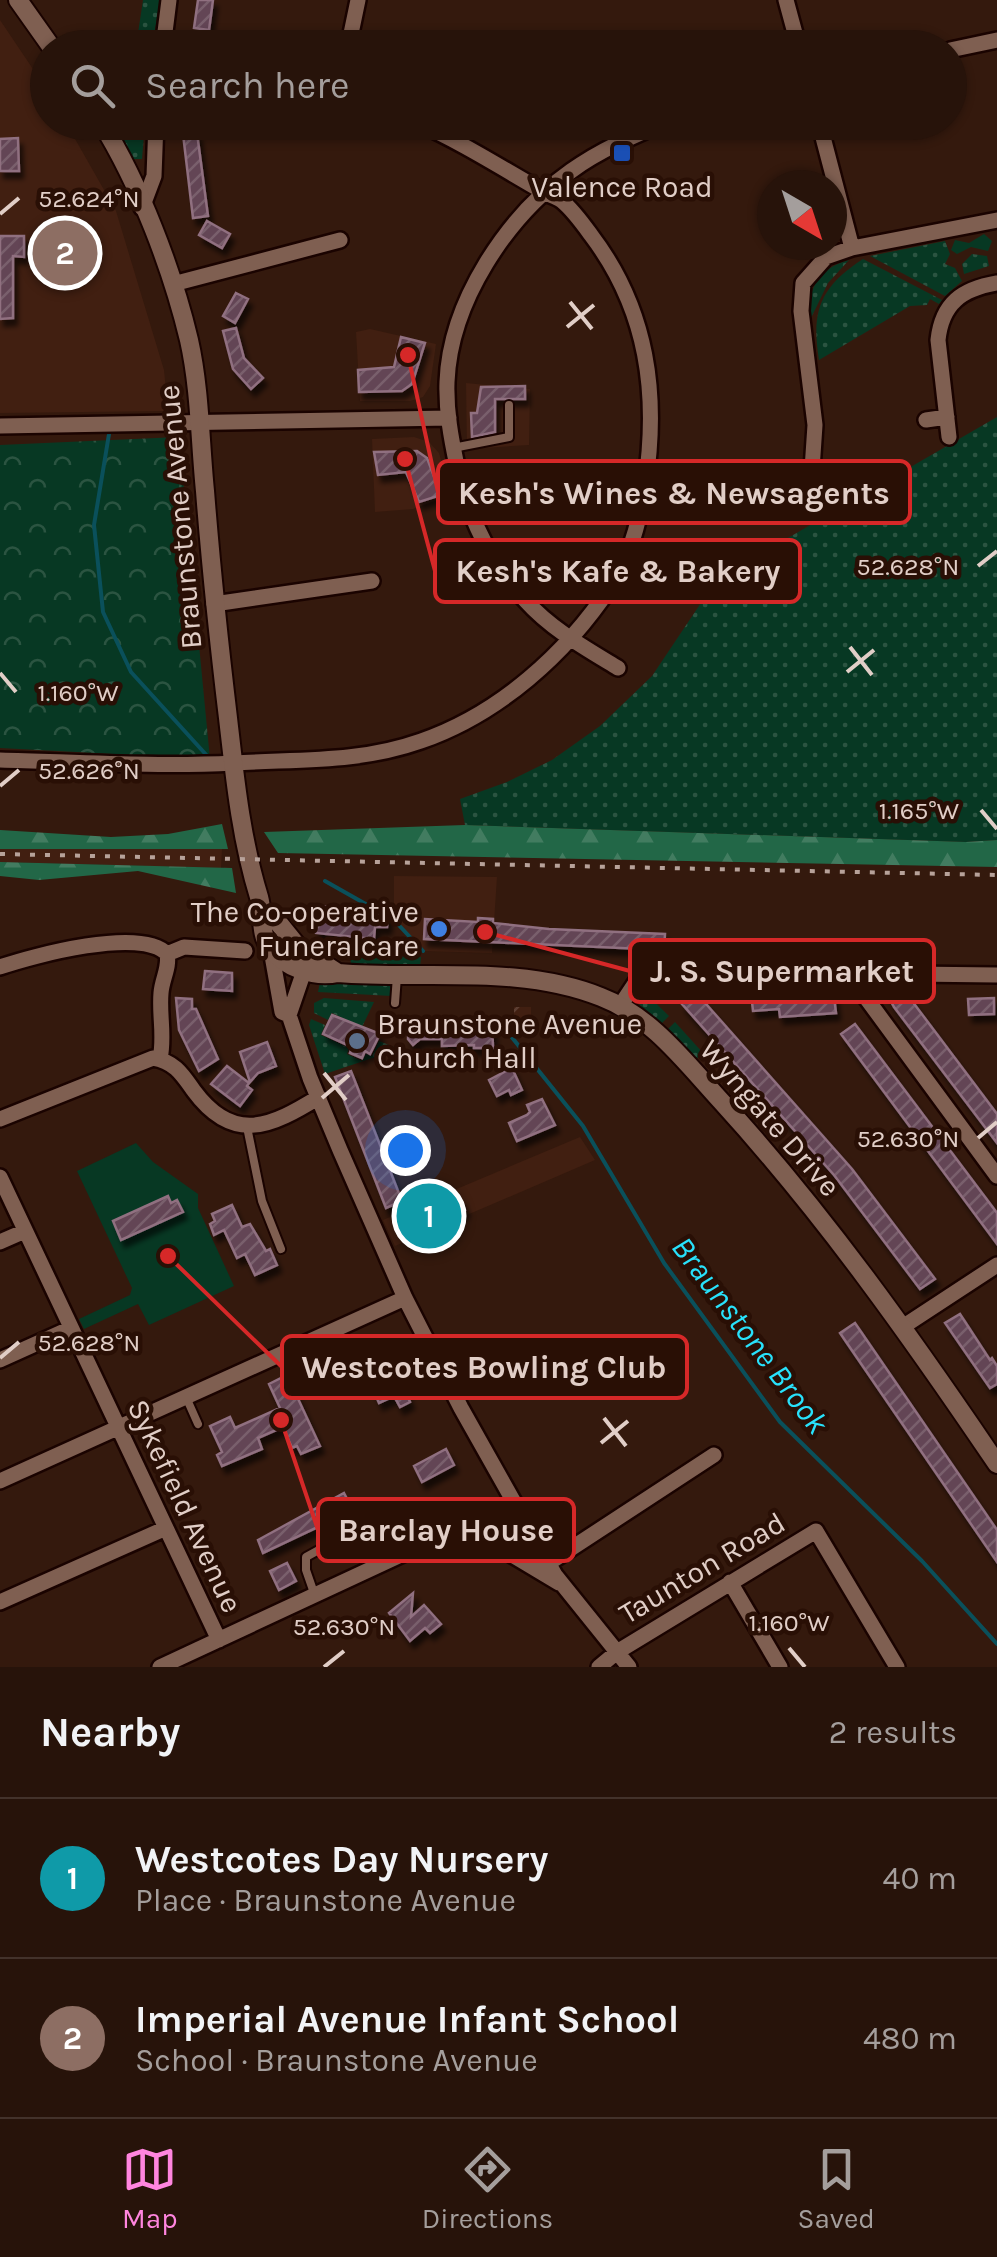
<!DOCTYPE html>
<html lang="en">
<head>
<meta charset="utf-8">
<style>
	body { margin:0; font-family:Karla,sans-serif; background:#2f1c13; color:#f1f3f6 }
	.compass { position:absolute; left:757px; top:170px; width:90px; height:90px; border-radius:50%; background:#27130a; box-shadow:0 2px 8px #0004; rotate:141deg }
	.you { position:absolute; left:405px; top:1150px; width:35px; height:35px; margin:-25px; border:8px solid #fff; border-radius:50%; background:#1a73e8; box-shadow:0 0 0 15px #1a73e833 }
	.badge { display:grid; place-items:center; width:65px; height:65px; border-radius:50%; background:#ff85df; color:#fff; font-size:32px; font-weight:700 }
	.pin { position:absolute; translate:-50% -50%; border:5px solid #fff; box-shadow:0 2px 10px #0006 }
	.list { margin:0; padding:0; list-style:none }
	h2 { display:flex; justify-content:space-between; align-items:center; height:130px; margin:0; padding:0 40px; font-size:42px }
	h2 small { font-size:32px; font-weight:400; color:#a49e9c }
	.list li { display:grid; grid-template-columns:65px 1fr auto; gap:30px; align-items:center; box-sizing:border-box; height:160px; padding:0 40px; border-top:2px solid #43322b }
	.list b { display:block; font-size:38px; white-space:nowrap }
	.list p { margin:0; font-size:32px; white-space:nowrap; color:#a49e9c }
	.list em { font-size:32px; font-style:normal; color:#a49e9c }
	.icon { flex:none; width:55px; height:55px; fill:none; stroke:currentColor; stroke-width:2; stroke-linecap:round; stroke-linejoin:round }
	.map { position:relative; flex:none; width:997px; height:1667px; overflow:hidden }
	.search { position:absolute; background:#27130a; box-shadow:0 2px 8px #0004; left:30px; right:30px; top:30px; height:110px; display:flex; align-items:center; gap:25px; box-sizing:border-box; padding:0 35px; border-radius:55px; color:#a49e9c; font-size:38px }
	.sheet { height:450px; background:#27130a }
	nav { display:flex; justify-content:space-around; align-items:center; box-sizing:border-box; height:140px; border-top:2px solid #43322b; background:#27130a; font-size:28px; color:#a49e9c }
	nav a { display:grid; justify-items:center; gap:5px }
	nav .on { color:#ff85df }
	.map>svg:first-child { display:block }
	.built { fill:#411f11 }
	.industrial { fill:url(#industrial-furrows) }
	.grass { fill:url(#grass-dots) }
	.forest { fill:url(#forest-firs) }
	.park { fill:url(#park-crowns) }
	.pitch { fill:#073823 }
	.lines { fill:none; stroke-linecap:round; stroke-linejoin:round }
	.stream { stroke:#0a505b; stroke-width:4 }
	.building { fill:url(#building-hatch); stroke:#906f80; stroke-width:2.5; filter:url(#shadow) }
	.service-casing { stroke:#1a0300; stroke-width:12 }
	.minor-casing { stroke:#1a0300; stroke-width:20 }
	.tertiary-casing { stroke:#1a0300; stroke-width:22 }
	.service { stroke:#7f5f51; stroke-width:8 }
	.minor { stroke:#7f5f51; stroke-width:15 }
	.tertiary { stroke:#7f5f51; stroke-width:18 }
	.rail { stroke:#b7a29a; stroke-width:4; stroke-dasharray:5 10; stroke-linecap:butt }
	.ticks { fill:none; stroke:#e1cec7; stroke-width:4 }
	.transit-dot { fill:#1a4fb4; stroke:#290f05; stroke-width:4 }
	.shop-dot { fill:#3f7fe0; stroke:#290f05; stroke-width:4 }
	.service-dot { fill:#5c6f8a; stroke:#290f05; stroke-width:4 }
	.labels { text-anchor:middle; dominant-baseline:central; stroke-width:9; stroke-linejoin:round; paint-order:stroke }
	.poi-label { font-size:30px; fill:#e1cec7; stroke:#290f05 }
	.street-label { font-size:30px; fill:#e1cec7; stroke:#290f05 }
	.water-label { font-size:32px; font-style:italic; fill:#28e1fb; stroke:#290f05 }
	.ticks-label { font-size:25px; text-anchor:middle; fill:#e1cec7; stroke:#290f05; stroke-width:9; stroke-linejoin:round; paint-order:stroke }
	.leader { fill:none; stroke:#d62828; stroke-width:4 }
	.callout-dot { fill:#d62828; stroke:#290f05; stroke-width:4 }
	.callout { fill:#290f05; stroke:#d62828; stroke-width:4 }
	.callout-label { font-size:32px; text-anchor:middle; font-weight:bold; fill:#e1cec7 }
</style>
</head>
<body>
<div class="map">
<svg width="997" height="1667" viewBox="0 0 997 1667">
	<defs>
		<pattern id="industrial-furrows" width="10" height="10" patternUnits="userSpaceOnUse" patternTransform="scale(2.5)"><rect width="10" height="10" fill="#411f11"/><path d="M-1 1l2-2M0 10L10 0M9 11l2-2" fill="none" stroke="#5c3e32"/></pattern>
		<pattern id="grass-dots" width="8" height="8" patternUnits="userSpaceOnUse" patternTransform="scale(2.5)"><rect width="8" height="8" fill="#073823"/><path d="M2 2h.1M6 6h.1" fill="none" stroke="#2b5441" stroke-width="1.8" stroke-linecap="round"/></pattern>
		<pattern id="forest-firs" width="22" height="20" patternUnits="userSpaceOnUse" patternTransform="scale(2.5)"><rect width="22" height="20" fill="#226747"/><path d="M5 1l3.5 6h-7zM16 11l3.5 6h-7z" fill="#427c60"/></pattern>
		<pattern id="park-crowns" width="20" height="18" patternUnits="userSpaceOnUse" patternTransform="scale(2.5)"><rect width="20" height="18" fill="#073823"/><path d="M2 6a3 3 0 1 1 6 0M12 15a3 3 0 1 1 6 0" fill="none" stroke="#2b5441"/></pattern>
		<pattern id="building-hatch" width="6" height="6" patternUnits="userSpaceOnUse" patternTransform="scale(2.5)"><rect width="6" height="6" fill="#634555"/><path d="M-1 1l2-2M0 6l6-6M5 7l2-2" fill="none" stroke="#795f6c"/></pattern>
		<filter id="shadow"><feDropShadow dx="4" dy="7" stdDeviation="2.5" flood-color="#0009"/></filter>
	</defs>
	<rect width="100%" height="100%" fill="#34190d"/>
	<path class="built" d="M0,20l47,70 1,32 18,1 50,88 48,159 4,41 -168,2z
		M370,329l66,15 -6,42 -7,11 -13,4h-50l-4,-69z
		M466,383l64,6 -1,56 -62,4z
		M414,437l15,5 10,11 12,42 -38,14 -38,3 -3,-73z
		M0,849h222l-1,19 -221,-6z
		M394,876l103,1 -5,76 -69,-2 -29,-31z
		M580,1137l15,23 -200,86 -12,-26z"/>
	<path class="industrial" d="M514,1007h17v26l-17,-1z"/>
	<path class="grass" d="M143,0h17l-7,42 -16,-2z
		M110,123h35l-3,36h-11z
		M945,241l5,13 -5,10 10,4 7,13 -17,15 -75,-40z
		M972,254l15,2 2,10 -25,8 -2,-10z
		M863,259l79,41 -3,4 -9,-5 -3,6 -17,1 -91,54c-8,-49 1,-73 44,-101z
		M849,260l-21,23 -17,35c-5,-30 9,-50 38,-58z
		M997,417v423l-31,2 -501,-17 -5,-26 47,-17 45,-22 48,-34 52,-50 65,-97z
		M349,954l72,3 -1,11 -69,-5z
		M320,982l70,2 2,12 -74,-4z
		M640,988l29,28 -8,8c-13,-10 -29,-17 -21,-36z
		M324,998l50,4 -12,25 -30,-14 -4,7 -14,-7v-10z
		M311,1019l14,6 -4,10 28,13 -2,6 15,7 4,-7 6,2 7,-15 20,8 -74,25 -16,-49z
		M675,1022l28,31 -7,6 -28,-30z"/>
	<path class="forest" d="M222,824l6,25h-228v-19l111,7 57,-3z
		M465,825l501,17 31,-2v27l-719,-14 -14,-21z
		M0,862l232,6 4,25 -98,-22 -99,9 -39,-4z"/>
	<path class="park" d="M984,234l8,7 -4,10 -17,-4 -14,7 -6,-4 4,-10 14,3z
		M179,437l31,322 -210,-11v-303z"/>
	<path class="pitch" d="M136,1143l17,19 45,32v14l36,78 -85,39 -11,-21 -54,25 -5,-10 51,-24 2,-7 -55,-117z"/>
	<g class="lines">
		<path class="stream" d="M110,428l-16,97 9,87 28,60 79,87
			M325,881l69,39 29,31
			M502,1025l81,101 81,137 116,159 142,139 75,83"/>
	</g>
	<path class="building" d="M198,0h15l-4,30 -15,-2z
		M197,133l11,83 -15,2 -10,-84z
		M18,138l1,33h-19v-32z
		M207,221l23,13 -8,14 -23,-13z
		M0,236h24v21l-11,-1v62l-13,1z
		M236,293l12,6 -13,24 -12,-7z
		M236,328l8,30 19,20 -12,11 -18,-20 -10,-38z
		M401,337l24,6 -13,41 -10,7 -43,1 -1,-22 36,-3z
		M525,386v13h-30v33l-23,5 -1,-24h6l4,-26z
		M417,451l10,7 14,37 -22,7 -13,-30 -28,3 -4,-23z
		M317,906l11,1v4l9,1 47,4 4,1 -1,10h-12l-1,12 -58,-6z
		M478,918l15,1v4l56,6 116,5 -1,16 -240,-11 1,-20 53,3z
		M205,971l27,2v18l-29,-2z
		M897,990l4,5 4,-2 4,4 88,117v29l-103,-136 -6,-11z
		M699,996l153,173 83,110 -15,10 -86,-114 -152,-171 8,-7z
		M834,996l2,17 -56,4 -1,-8 -26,2 -1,-9 11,-1v-3z
		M176,998l16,1v10h4l22,50 -19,12 -20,-41z
		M994,998v16l-25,1 -1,-16z
		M332,1015l48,19 -10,20 -5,-3 -3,7 -12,-5 2,-6 -29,-13z
		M409,1018l23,1 -1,2 61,-2 1,29h-19v-3l-32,1v-7h-22l-7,6 -5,-6z
		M855,1024l142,189v31l-156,-210z
		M267,1042l9,24 -18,7 -8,9 -10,-30z
		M227,1066l22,17 -2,3 5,4 -12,16 -29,-22z
		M512,1068l10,22 -11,5 -2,-5 -12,6 -8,-16z
		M351,1071l51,130 -16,7 -51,-131z
		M542,1099l13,26 -38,16 -8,-18 18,-8 3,-3 -3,-7z
		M168,1196l3,7 6,-3 6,12 -62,28 -8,-19z
		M442,1197l3,7 15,-6 5,12 -51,22 -8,-19z
		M232,1205l10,22 8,-3 16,27 4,-2 7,16 -22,10 -10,-21 -8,4 -13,-28 -10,5 -4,-11 5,-3 -3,-7z
		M960,1314l30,46 2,-2 5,8v18l-7,4 -45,-65z
		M855,1323l142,207v32l-157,-229z
		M393,1363l17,39 -10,5 -6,-11 -15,7 -12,-28z
		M287,1375l33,71 -19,8 -4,-8 -5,2 -9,-21 -25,11 4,11 -40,17 -5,-11 5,-3 -12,-26 20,-9 5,11 45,-20 -11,-24z
		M446,1449l8,16 -32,17 -8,-16z
		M344,1493l12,23 -31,16 -3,-7 -59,28 -5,-13z
		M287,1563l9,18 -17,9 -9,-19z
		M413,1593l-2,24 13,-12 17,19 -11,9 -5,-5 -15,13 -21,-28z"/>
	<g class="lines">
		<defs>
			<path id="service" d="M453,448l56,-11v-32
				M395,1003l2,-27
				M247,1127l15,74 19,48
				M186,1397l12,27
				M314,1593l-8,-23v-13l40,-22"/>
			<path id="minor" d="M786,0l13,48
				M163,48l6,-48
				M348,48l10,-48
				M950,50l47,-10
				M819,122l33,126
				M142,208l12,-32 2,-54
				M173,284l167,-44
				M926,420l21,-3
				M0,426l449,-8
				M949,437l-11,-97c4,-37 24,-51 59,-57
				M810,499l5,-74 -14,-114 2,-28 23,-26 26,-9 145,-28
				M794,505l16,-6 11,8
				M214,604l158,-23
				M618,668c-33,-20 -67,-39 -93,-68 -35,-38 -57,-84 -68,-134 -6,-28 -11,-55 -10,-84 3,-80 60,-166 124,-211 29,-21 62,-35 95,-49
				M0,760c78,2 157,7 234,3 65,-4 125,0 187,-22 78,-27 145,-87 190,-155 19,-29 29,-67 34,-100 14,-91 3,-176 -54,-251 -8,-11 -18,-25 -29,-34 -6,-5 -14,-6 -20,-10 -42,-24 -81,-49 -126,-69
				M271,950l11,62 7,3 21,63 30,72 65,148 56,110 94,167 74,92
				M0,967c32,-11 142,-41 167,-13l17,-7 61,4
				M860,975l1,16 136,185
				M620,1006l16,-24 23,-11 338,4
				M289,1015l15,-44 -1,-9
				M160,1059c5,-23 -1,-43 1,-66 1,-14 9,-26 6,-39
				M0,1119l153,-61c22,4 29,16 41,33 40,54 78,35 125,6
				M0,1177l219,463
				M0,1242l25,-11
				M904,1326l93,-61
				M0,1360l71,-32
				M0,1481l405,-183
				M497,1539l10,13 52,31
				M549,1563l165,-108
				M730,1582l50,85
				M0,1602l164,-73
				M160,1667l271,-126 34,-9 41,7 25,-8
				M599,1667l18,-15 199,-121 81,136"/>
			<path id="tertiary" d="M18,0l34,48
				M101,122c39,63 71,147 88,218 11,49 11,102 16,151 6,76 14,152 23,227 7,61 13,121 31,179 5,18 0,36 11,51 15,20 44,30 68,25 86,7 181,-9 263,24 50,19 85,66 120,104 103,113 190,236 276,363
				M263,913l14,8 21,26 40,26"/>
		</defs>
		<use href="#service" class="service-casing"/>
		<use href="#minor" class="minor-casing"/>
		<use href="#tertiary" class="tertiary-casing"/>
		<use href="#service" class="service"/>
		<use href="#minor" class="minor"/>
		<use href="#tertiary" class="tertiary"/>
		<path class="rail" d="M0,854l997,21"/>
	</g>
	<path class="ticks" d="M0,214l19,-16M570,302l22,27M567,327l27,-22M978,566l19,-15M850,647l22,28M847,672l27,-22M0,673l16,19M0,786l19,-16M981,810l16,19M324,1073l22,27M322,1098l27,-23M978,1138l19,-16M0,1358l19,-16M604,1418l22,28M601,1443l27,-22M789,1648l16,19M324,1667l20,-16"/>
	<rect class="transit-dot" x="612" y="143" width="20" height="20" rx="5"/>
	<circle class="shop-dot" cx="439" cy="929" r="10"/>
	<circle class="service-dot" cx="357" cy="1041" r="10"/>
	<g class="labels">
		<g class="poi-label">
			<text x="622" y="187">Valence Road</text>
			<text x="419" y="912" text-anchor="end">The Co-operative<tspan x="419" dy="34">Funeralcare</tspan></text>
			<text x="377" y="1024" text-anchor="start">Braunstone Avenue<tspan x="377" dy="34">Church Hall</tspan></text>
		</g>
		<g class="street-label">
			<text transform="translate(180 517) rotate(-95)">Braunstone Avenue</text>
			<text transform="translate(770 1118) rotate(49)">Wyngate Drive</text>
			<text transform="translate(185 1506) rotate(65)">Sykefield Avenue</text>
			<text transform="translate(702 1568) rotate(-31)">Taunton Road</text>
		</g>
		<g class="water-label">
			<text transform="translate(750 1335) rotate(53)">Braunstone Brook</text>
		</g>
	</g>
	<g class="ticks-label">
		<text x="89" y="207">52.624°N</text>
		<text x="908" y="575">52.628°N</text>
		<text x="78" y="701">1.160°W</text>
		<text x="89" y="779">52.626°N</text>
		<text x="919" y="819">1.165°W</text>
		<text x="908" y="1147">52.630°N</text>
		<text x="89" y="1351">52.628°N</text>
		<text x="789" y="1631">1.160°W</text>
		<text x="344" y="1635">52.630°N</text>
	</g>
	<path class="leader" d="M408 355L438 492M405 459L435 571M485 932L630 971M168 1256L282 1367M281 1420L318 1530"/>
	<g class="callout-dot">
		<circle cx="408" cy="355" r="10"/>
		<circle cx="405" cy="459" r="10"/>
		<circle cx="485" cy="932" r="10"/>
		<circle cx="168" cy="1256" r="10"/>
		<circle cx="281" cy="1420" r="10"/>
	</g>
	<g class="callout">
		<rect x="438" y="461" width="472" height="62" rx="10"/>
		<rect x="435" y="540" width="365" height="62" rx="10"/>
		<rect x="630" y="940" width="304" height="62" rx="10"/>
		<rect x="282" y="1336" width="405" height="62" rx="10"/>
		<rect x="318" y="1499" width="256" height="62" rx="10"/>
	</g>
	<g class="callout-label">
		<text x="674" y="504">Kesh's Wines &amp; Newsagents</text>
		<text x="618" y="582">Kesh's Kafe &amp; Bakery</text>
		<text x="782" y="982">J. S. Supermarket</text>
		<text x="484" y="1378">Westcotes Bowling Club</text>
		<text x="446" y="1541">Barclay House</text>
	</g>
</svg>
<svg class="compass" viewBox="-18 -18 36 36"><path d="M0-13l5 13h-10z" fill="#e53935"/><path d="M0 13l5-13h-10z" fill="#a49e9c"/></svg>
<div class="you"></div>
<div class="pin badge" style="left:429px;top:1216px;background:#0f9aa8">1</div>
<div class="pin badge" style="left:65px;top:253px;background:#8d6e63">2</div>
<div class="search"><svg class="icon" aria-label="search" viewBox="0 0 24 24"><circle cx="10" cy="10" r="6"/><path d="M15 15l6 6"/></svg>Search here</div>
</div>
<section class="sheet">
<h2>Nearby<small>2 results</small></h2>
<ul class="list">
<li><span class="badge" style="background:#0f9aa8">1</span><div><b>Westcotes Day Nursery</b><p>Place · Braunstone Avenue</p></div><em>40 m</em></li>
<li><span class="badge" style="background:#8d6e63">2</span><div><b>Imperial Avenue Infant School</b><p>School · Braunstone Avenue</p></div><em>480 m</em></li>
</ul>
</section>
<nav>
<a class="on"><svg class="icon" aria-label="map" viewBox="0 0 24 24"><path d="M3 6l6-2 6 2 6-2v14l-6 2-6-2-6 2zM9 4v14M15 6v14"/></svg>Map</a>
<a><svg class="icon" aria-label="directions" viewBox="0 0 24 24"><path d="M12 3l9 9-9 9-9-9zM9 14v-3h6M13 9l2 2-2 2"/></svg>Directions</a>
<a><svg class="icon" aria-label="saved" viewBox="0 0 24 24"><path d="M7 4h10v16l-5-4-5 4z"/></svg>Saved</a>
</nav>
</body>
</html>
